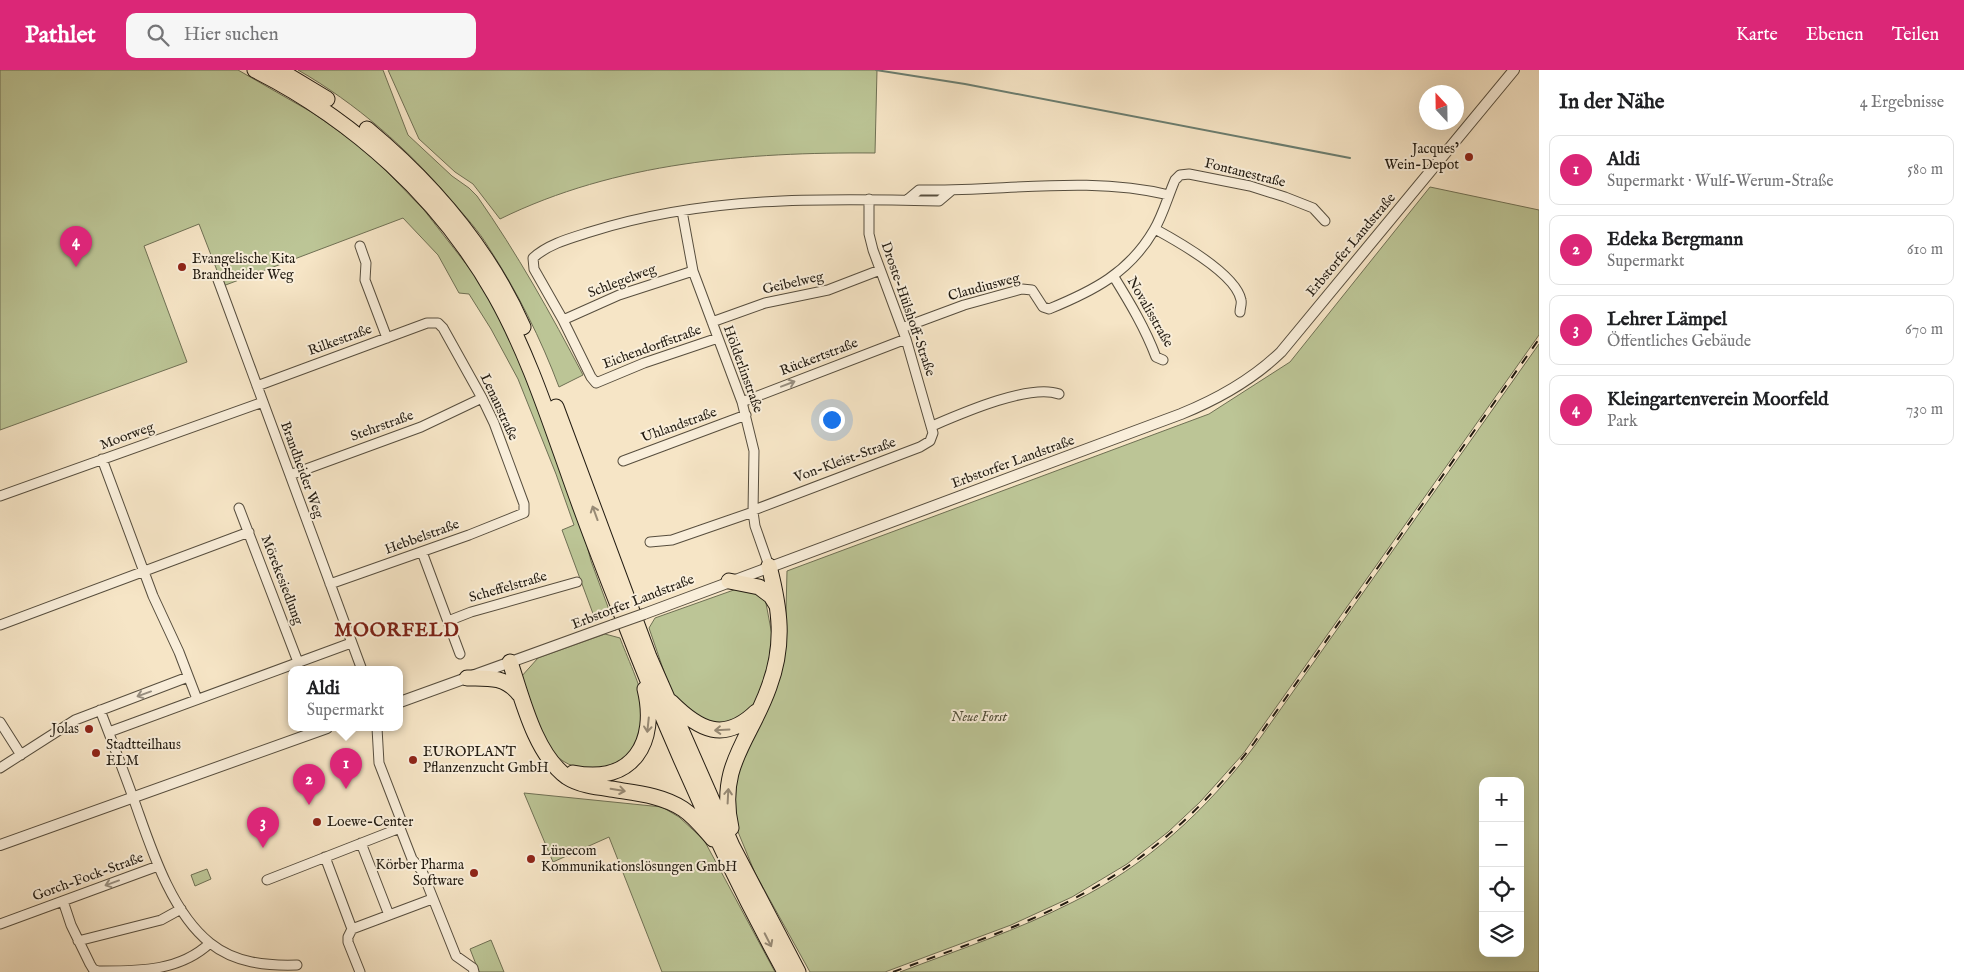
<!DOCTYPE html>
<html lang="de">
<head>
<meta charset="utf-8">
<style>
	body { margin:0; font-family:"IM FELL English",serif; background:#f6f6f6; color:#202124 }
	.controls { position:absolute; right:15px; bottom:15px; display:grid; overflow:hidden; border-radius:10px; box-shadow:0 5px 20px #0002 }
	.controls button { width:45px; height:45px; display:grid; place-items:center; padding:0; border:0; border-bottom:1px solid #e0e0e0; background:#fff; color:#202124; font:25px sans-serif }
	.compass { position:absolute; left:1419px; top:15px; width:45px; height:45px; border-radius:50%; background:#fff; box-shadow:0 5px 20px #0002; rotate:338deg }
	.you { position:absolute; left:831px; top:349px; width:18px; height:18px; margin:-12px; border:4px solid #fff; border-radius:50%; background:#1a73e8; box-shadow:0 0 0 8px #1a73e833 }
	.badge { display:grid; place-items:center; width:32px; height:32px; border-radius:50%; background:#db2777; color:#fff; font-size:16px; font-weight:700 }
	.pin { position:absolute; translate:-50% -41px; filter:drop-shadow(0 1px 2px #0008) }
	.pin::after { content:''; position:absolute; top:26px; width:18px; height:15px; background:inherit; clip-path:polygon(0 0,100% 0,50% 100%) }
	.popup { position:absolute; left:288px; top:596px; width:115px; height:65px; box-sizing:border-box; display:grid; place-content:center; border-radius:10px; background:#fff; filter:drop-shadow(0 1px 4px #0005); font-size:16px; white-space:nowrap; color:#757577 }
	.popup b { font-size:19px; color:#202124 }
	.popup::after { content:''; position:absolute; left:50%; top:100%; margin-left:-10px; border:10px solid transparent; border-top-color:#fff }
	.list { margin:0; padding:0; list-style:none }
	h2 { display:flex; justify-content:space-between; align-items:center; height:65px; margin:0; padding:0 20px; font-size:21px }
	h2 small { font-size:16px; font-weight:400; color:#757577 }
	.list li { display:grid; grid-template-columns:32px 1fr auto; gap:15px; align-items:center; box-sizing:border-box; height:70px; margin:0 10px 10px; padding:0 10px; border:1px solid #e0e0e0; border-radius:10px }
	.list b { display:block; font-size:19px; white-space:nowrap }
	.list p { margin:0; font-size:16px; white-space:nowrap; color:#757577 }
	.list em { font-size:16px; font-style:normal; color:#757577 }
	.icon { flex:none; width:28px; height:28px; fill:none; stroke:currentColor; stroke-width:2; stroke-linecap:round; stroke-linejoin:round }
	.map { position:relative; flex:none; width:1539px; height:902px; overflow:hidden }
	header { display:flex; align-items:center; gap:30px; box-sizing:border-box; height:70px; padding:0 25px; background:#db2777; color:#fff }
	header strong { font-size:24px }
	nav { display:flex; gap:28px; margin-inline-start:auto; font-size:18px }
	.search { width:350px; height:45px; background:#f6f6f6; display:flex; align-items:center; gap:12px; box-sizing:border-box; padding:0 18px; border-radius:10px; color:#757577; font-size:19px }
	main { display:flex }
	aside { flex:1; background:#fff }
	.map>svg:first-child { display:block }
	.green { fill:#bcc596; stroke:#6f7054; fill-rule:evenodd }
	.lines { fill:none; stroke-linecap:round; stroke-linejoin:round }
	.stream { stroke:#6c7e70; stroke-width:2 }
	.minor-casing { stroke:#574e3e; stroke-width:11 }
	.tertiary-casing { stroke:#574e3e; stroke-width:12 }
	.motorway-casing { stroke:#221b11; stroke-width:17 }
	.minor { stroke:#f9eeda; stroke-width:9 }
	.tertiary { stroke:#f9eeda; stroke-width:10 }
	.motorway { stroke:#f6e5c6; stroke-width:15 }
	.rail { stroke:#221b11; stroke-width:2; stroke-dasharray:9 9; stroke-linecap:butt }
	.tertiary-bridge-casing { stroke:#574e3e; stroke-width:12; stroke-linecap:butt }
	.tertiary-bridge { stroke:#f9eeda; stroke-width:10 }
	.oneway { stroke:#988f80 }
	.oneway2 { stroke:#978a75 }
	.poi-dot { fill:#8f2418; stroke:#f9eeda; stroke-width:2 }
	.labels { text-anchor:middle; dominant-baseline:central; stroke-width:4; stroke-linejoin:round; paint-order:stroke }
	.poi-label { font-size:14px; fill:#221b11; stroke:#f9eeda; text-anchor:start }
	.street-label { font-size:14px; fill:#221b11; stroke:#f9eeda }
	.park-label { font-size:14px; font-style:italic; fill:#504e39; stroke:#f9eeda }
	.district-label { font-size:19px; font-weight:bold; letter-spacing:1px; fill:#7a1f14; stroke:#f9eeda }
</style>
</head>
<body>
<header>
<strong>Pathlet</strong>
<div class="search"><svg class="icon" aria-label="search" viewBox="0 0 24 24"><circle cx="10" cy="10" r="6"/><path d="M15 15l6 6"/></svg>Hier suchen</div>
<nav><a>Karte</a><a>Ebenen</a><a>Teilen</a></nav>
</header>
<main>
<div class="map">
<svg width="1539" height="902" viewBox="0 0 1539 902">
	<rect width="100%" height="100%" fill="#f6e5c6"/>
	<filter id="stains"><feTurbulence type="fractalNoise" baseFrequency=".004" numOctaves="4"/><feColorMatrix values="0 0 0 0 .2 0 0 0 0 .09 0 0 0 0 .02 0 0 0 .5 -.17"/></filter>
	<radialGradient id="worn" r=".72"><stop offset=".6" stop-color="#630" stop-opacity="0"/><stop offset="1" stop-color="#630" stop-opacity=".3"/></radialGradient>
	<path class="green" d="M0,0h238l75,43 55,39 56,58 53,68 25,43 16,34 62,164 11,42 20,54 -16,4 -33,-89 12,-5 -18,-51 -38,-95 -27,-50 -22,-35 -10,-1 -21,-38 -35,-37 -180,68 -24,-62 -55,22 43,116 -187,68z
		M298,0h85l25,65 44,41 17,12 8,8c40,57 74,118 106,179l-24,12c-18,-48 -42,-96 -70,-139 -10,-17 -25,-33 -38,-48 -44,-52 -94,-96 -153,-130z
		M388,0h489l-2,83c-128,-1 -259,9 -375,66l-27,-35 -18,-12 -36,-33z
		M1430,117l109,23v125l-296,419 -43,48 -32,30 -41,32 -55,33 -61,28 -126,47h-75l-55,-99 -19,-46 -3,-45 52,-131 2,-80 422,-157 81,-52z
		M1539,274v628h-639c58,-22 118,-42 173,-70 73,-36 135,-93 183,-158zM1483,711h37v172h-37z
		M745,516l20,12 7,37 -4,33 -12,36 -26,20 -27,-3 -26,-19 -7,-13 -21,-61 6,-10z
		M605,564l15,4c5,14 23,53 23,65 1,8 1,19 -1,27 -7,35 -50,50 -79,31 -27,-19 -34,-55 -42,-84l17,-19z
		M524,723l138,14 17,10 25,23 71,132h-113l-53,-135 -56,25z
		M207,799l4,10 -16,7 -4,-11z
		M491,870l13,32h-25l-9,-23z"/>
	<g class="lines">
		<path class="stream" d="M876,0l89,14 385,74"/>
		<defs>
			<path id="minor" d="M907,130l12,-10c82,2 168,-15 250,5
				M682,141l11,60 49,131 12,49 -1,61 2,14 14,40
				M1155,159c22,12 81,45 86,71 1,4 -1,8 -1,12
				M360,176l6,17 -1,17 22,58
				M1114,207c16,26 31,51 42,80l7,3
				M218,210l144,390
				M563,250l56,-25 74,-24
				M712,252l53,-19 63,-13 52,-20
				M902,258l62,-23 58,-16 10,1 11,17 6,2c44,-18 80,-36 105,-79 9,-15 14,-34 21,-50l5,-5 9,-1 61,12 35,11 28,11 12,13
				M718,268l-74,25 -48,20 -5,-6 -28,-57 -29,-51 -1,-11c15,-14 38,-20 57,-26 113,-36 233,-34 349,-31l13,-11
				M257,316l170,-63h11l5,5 39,70 12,25 30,81v9l-55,22 -139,49
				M742,332l164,-63
				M932,356c28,-12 98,-43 127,-32
				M102,389l51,137 26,56 18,47
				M623,391l123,-46
				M290,405l131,-48 61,-29
				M0,426l263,-94
				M239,438l59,154
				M754,440l166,-63 10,-6 3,-8 -27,-94 -33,-89 -4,-16v-35
				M650,472l22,-2 81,-28
				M422,482l38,102
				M448,551l23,-9 106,-30
				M0,555l249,-93
				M100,640c12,31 24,62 35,93 16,45 36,109 75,140 25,20 56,23 87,22
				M0,652l21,33
				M377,658l2,35 22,57 -1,8 12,31 10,12 34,85 17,12 1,4
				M109,662l242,-89
				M0,698l75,-48 113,-43
				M361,773l28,72
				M325,787l27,72
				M267,810l133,-52
				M63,831l8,24 19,39 3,5 5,2c40,0 81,1 112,-28
				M0,854l158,-58
				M78,871l83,-21 20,-11
				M360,902l-12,-30v-5l4,-8 80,-30"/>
			<path id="tertiary" d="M644,544l537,-200c37,-15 71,-34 100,-62l233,-282
				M400,632l213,-77
				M0,775l327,-117"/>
			<path id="motorway" d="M255,0c99,50 185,128 240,225 31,55 51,115 72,174 17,49 36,98 55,146 47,122 100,242 163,357
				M279,0l48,29
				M367,59c65,54 122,121 156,198
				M556,337l93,250 83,189 66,126
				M729,511l30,6 12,9 5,8
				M510,592c12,36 25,92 57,115 12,8 29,10 44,12 24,4 51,6 72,20 12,8 21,20 30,30
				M467,608c21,0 38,-2 52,16
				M671,632c28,28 53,41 85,10
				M573,703c60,12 85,-31 72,-84
				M731,758c-14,-63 19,-87 38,-141 16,-43 11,-78 0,-121"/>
		</defs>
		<use href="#minor" class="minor-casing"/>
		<use href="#tertiary" class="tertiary-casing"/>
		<use href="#motorway" class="motorway-casing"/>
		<use href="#minor" class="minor"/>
		<use href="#tertiary" class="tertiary"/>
		<use href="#motorway" class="motorway"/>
		<path class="rail" d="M893,902c61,-23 124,-43 182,-74 71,-36 131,-92 179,-155l285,-404"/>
		<defs>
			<path id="tertiary-bridge" d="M613,555l31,-11"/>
		</defs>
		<use href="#tertiary-bridge" class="tertiary-bridge-casing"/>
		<use href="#tertiary-bridge" class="tertiary-bridge"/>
	</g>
	<defs><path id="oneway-shaft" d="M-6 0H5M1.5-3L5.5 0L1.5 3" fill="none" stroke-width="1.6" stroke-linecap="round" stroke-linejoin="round" transform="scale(1.25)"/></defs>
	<g class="oneway">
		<use href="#oneway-shaft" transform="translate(788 314) rotate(-21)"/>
		<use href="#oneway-shaft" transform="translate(144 624) rotate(160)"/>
		<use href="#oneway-shaft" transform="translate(112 813) rotate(160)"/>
	</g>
	<g class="oneway2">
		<use href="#oneway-shaft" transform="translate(595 443) rotate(-110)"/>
		<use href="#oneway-shaft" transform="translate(648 655) rotate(96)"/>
		<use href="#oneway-shaft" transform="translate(722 660) rotate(177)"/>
		<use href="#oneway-shaft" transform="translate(618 720) rotate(9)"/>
		<use href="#oneway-shaft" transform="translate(728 726) rotate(-87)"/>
		<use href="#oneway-shaft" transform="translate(768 870) rotate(63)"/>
	</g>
	<g class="poi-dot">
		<circle cx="1469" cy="87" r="5"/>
		<circle cx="182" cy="197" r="5"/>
		<circle cx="89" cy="659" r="5"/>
		<circle cx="96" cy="683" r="5"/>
		<circle cx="413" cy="690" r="5"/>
		<circle cx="317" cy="752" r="5"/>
		<circle cx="531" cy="789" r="5"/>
		<circle cx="474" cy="803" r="5"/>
	</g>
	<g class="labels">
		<g class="poi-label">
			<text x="1459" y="79" text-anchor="end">Jacques’<tspan x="1459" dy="16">Wein-Depot</tspan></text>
			<text x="192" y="189">Evangelische Kita<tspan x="192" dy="16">Brandheider Weg</tspan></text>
			<text x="79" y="659" text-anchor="end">Jolas</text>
			<text x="106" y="675">Stadtteilhaus<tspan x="106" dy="16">ELM</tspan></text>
			<text x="423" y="682">EUROPLANT<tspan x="423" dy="16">Pflanzenzucht GmbH</tspan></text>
			<text x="327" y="752">Loewe-Center</text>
			<text x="541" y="781">Lünecom<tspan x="541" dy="16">Kommunikationslösungen GmbH</tspan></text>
			<text x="464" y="795" text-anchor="end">Körber Pharma<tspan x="464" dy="16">Software</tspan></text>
		</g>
		<g class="street-label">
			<text transform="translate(1245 103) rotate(14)">Fontanestraße</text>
			<text transform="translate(1351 175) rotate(-50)">Erbstorfer Landstraße</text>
			<text transform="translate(622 211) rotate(-21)">Schlegelweg</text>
			<text transform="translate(793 213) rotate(-13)">Geibelweg</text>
			<text transform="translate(984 217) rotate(-15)">Claudiusweg</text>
			<text transform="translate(908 239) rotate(71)">Droste-Hülshoff-Straße</text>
			<text transform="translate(1150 242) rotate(60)">Novalisstraße</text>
			<text transform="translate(340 270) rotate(-20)">Rilkestraße</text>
			<text transform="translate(652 277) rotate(-20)">Eichendorffstraße</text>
			<text transform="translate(819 287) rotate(-21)">Rückertstraße</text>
			<text transform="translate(743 299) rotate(70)">Hölderlinstraße</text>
			<text transform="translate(499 337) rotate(65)">Lenaustraße</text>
			<text transform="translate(679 355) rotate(-20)">Uhlandstraße</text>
			<text transform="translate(382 356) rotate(-20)">Stehrstraße</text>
			<text transform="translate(127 366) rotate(-20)">Moorweg</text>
			<text transform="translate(845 390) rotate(-20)">Von-Kleist-Straße</text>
			<text transform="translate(1013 392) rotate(-20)">Erbstorfer Landstraße</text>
			<text transform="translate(302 400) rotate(70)">Brandheider Weg</text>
			<text transform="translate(422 467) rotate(-20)">Hebbelstraße</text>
			<text transform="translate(282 510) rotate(69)">Mörekesiedlung</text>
			<text transform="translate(508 517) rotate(-16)">Scheffelstraße</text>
			<text transform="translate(633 532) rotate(-21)">Erbstorfer Landstraße</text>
			<text transform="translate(88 807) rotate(-20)">Gorch-Fock-Straße</text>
		</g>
		<g class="park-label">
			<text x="979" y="647">Neue Forst</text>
		</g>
		<g class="district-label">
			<text x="397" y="561">MOORFELD</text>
		</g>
	</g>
	<rect width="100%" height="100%" filter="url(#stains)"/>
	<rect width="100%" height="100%" fill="url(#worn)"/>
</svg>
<div class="controls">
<button>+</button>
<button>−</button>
<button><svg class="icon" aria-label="locate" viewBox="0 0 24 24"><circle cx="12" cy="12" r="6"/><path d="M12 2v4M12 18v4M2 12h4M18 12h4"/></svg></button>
<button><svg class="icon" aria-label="layers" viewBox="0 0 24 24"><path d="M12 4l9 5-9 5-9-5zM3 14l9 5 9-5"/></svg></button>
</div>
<svg class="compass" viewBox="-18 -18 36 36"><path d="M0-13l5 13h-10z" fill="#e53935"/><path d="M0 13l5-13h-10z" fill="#757577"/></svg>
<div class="you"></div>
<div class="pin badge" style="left:346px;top:719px">1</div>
<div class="popup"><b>Aldi</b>Supermarkt</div>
<div class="pin badge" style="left:309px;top:735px">2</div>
<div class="pin badge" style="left:263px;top:778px">3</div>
<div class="pin badge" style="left:76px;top:197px">4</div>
</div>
<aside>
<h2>In der Nähe<small>4 Ergebnisse</small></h2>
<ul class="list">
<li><span class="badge">1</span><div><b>Aldi</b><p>Supermarkt · Wulf-Werum-Straße</p></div><em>580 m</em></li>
<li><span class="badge">2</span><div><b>Edeka Bergmann</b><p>Supermarkt</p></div><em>610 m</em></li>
<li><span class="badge">3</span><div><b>Lehrer Lämpel</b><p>Öffentliches Gebäude</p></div><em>670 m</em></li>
<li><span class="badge">4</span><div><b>Kleingartenverein Moorfeld</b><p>Park</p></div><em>730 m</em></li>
</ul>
</aside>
</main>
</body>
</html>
